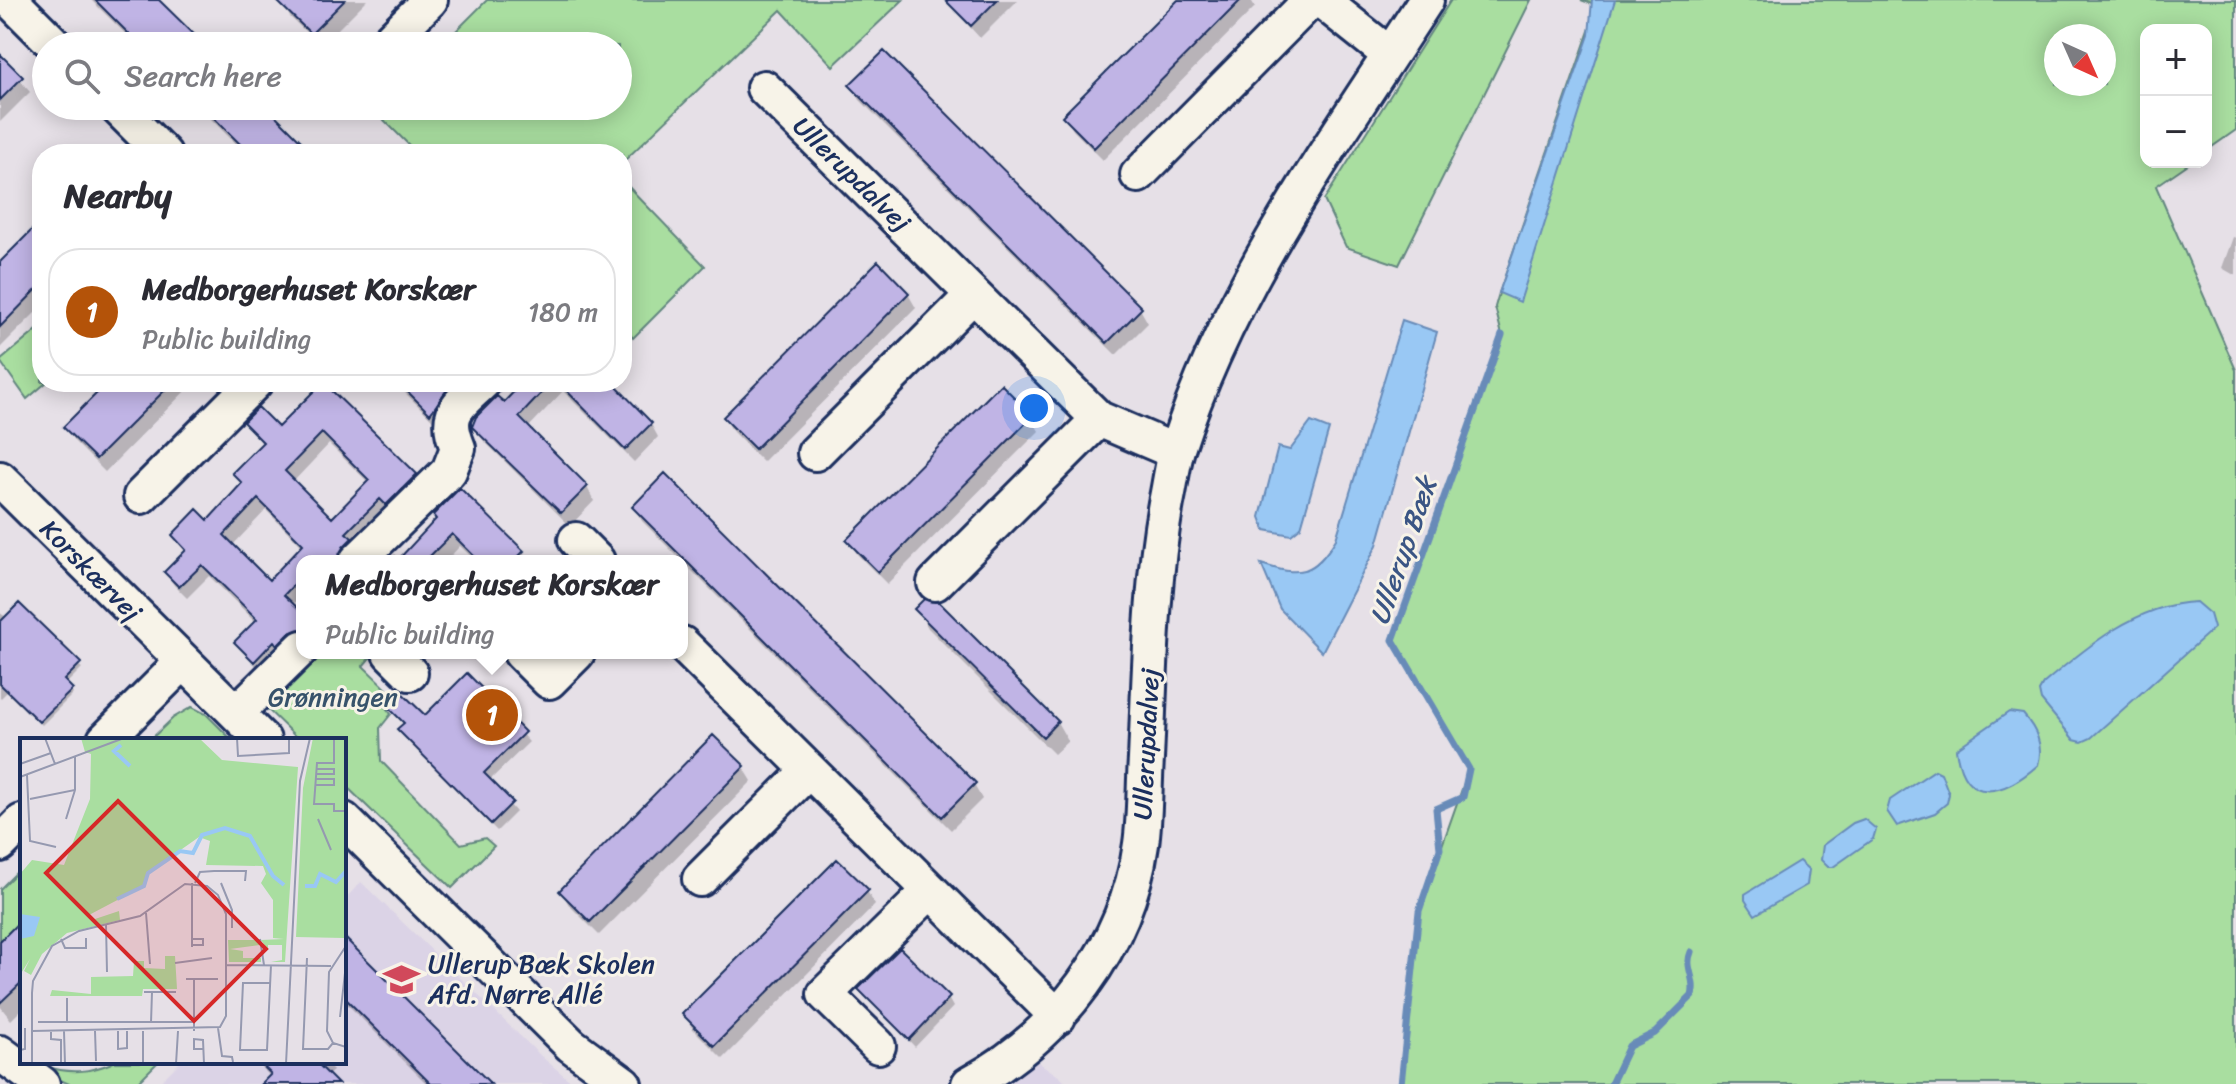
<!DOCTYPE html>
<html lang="en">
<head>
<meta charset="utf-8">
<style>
	body { margin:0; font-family:Sriracha,sans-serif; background:#f2f2f3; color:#2b2b33 }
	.controls { position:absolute; right:24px; top:24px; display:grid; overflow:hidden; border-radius:16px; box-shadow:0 4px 20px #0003 }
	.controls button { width:72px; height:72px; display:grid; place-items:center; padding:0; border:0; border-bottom:2px solid #e1e1e2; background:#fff; color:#2b2b33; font:40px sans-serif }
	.compass { position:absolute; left:2044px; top:24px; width:72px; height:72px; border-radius:50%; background:#fff; box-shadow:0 4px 20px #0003; rotate:135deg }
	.you { position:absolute; left:1034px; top:408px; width:28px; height:28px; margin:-20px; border:6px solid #fff; border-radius:50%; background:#1a73e8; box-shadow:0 0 0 12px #1a73e833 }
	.badge { display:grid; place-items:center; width:52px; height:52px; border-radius:50%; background:#b45309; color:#fff; font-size:26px; font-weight:700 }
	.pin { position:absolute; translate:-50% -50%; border:4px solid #fff; box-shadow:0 2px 8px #0006 }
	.popup { position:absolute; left:296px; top:555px; width:392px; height:104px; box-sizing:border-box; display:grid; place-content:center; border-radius:16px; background:#fff; filter:drop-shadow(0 2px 6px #0005); font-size:26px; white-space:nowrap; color:#7c7c81 }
	.popup b { font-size:30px; color:#2b2b33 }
	.popup::after { content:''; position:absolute; left:50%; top:100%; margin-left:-16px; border:16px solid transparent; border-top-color:#fff }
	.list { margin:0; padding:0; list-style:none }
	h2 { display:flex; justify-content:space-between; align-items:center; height:104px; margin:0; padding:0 32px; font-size:34px }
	h2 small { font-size:26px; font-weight:400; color:#7c7c81 }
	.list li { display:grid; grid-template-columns:52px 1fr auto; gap:24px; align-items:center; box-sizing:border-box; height:128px; margin:0 16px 16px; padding:0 16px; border:2px solid #e1e1e2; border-radius:32px }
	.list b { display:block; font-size:30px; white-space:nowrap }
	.list p { margin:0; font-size:26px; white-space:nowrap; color:#7c7c81 }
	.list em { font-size:26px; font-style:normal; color:#7c7c81 }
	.icon { flex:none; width:44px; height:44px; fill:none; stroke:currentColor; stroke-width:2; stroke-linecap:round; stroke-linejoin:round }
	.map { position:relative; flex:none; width:2236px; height:1084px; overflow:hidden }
	.search { position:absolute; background:#fff; box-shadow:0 4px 20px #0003; left:32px; top:32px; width:600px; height:88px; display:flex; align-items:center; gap:20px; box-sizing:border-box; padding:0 28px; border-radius:44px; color:#7c7c81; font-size:30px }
	.panel { position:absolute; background:#fff; box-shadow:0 4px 20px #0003; left:32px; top:144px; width:600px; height:248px; border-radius:32px }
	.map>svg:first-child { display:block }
	.built { fill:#dbd3e6 }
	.green { fill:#a9dea0; stroke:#62867f; stroke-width:2; fill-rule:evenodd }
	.water { fill:#99c8f4; stroke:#678bb8; stroke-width:2 }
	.shadow { fill:#0003; fill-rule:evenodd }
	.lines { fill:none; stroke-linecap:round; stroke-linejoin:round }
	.stream { stroke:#678bb8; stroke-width:7 }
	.building { fill:#c0b4e5; stroke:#1b2f5e; stroke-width:2; fill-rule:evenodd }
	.minor-casing { stroke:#1b2f5e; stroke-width:40 }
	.minor { stroke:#f7f3e8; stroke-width:34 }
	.labels { text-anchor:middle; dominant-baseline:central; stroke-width:6; stroke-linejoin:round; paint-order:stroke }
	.street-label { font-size:26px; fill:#1b2f5e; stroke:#f7f3e8 }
	.park-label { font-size:26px; fill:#37526b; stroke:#f7f3e8 }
	.poi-label { font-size:26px; fill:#1b2f5e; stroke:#f7f3e8; text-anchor:start }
	.water-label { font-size:28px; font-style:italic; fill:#3a5584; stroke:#f7f3e8 }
	.inset-river { fill:none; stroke:#99c8f4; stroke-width:4 }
	.inset-road { fill:none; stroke:#9599b0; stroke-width:2 }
	.view { fill:#d62828; fill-opacity:0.15; stroke:#d62828; stroke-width:4 }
	.inset-edge { fill:none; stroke:#1b2f5e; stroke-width:4 }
</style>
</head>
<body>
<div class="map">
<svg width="2236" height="1084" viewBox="0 0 2236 1084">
	<rect width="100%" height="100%" fill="#e6e0e7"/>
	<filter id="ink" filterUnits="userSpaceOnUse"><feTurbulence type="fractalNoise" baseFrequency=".0125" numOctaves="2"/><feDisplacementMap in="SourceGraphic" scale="16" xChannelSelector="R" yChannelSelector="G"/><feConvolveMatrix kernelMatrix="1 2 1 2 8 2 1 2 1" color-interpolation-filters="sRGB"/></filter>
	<g filter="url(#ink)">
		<path class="built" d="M361,882l181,175 32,27h-416l22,-22h164v-162z
			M1035,1060l25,17 7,7h-57z"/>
		<path class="green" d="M487,0h416l-70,66 -52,-56 -159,153v-9h-204l-43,-43 6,-5h237v-60h-177z
			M1451,0h80l-132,265 -53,-18 -22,-47z
			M1581,0h655v130l-30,21v-121h-60v132h45l-35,24 80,184v714h-835l18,-173 50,-142 -76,-129 109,-305 -7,-28 4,-14 93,-271v-18zM2056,36h48v48h-48z
			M622,180l83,86 -72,72 -11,-12z
			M42,326v56h5l-20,17 -27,-38z
			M308,653h66l-11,13 29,28 -9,10 8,10 -11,14 1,33 80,83 24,-6 9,8 -42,42 -108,-104v-44h-45l-39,-38z
			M192,707l14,7 26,26h-82l23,-22z
			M22,867v52l-22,32v-62z
			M114,1062h44l-22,22h-67l-28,-13 3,-5c26,8 45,7 70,-4z"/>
		<path class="water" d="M1592,0h23l-95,302 -21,-9 90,-258z
			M1402,320l35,12 -60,213 -55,107 -42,-43 -19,-45c39,13 53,11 75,-25z
			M1311,422l18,7 -28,98 -10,8 -26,-5 -5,-13 18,-70 12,3z
			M2196,602l14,12 4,14 -123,110 -9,4 -8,-2 -33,-40 -2,-9 4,-7c42,-36 94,-80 153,-82z
			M2009,712l14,2c13,15 21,31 15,51 -34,30 -74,43 -82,-16z
			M1935,770l6,3 8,21 -2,9 -12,10 -38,13 -10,-15 3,-11z
			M1864,819l12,10 -3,10 -40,28h-5l-7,-7 2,-15 30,-22z
			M1799,861l10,9 -2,15 -52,30 -10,-15v-6z"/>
		<path class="shadow" d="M91,0h66l46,46h-65z
			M285,0h82l-46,46 -31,-29 -8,-14z
			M945,0h73l-38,38z
			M1180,0h71l4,7 -152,153 -30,-30 -8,-14z
			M0,57l30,35 -30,30z
			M852,86l288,223 8,14 -32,32 -256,-255z
			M198,106h65l48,48h-65z
			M42,222v84l-42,42v-83z
			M2233,237l3,1v38l-14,-8z
			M878,264l30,30 8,14 -153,154 -30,-30 -8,-14z
			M111,382h83l-89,90 -31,-31 -8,-14z
			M394,382h70l-25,44z
			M525,382h84l42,42 7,13 -24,25 -71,-71 -35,37 59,59 7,14 -24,25 -87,-86 -8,-14 29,-21z
			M324,384l92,91 7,12 -73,74h-48v34l-10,10 10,10v27l-40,31 -25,-30 19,-21 -47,-46 -22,22 -13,-13 -8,-12 20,-20 -12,-17 35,-13 33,-37 -7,-12 28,-29 -17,-23 32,8zM329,444l40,39 -37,38 -39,-39zM266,510l37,37 -34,36 -37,-37z
			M1031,417l8,14 -152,153 -30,-30 -8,-14z
			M634,507l340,278 8,14 -31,31 -309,-309z
			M438,520l84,32 5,9h-51l-16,-15 -14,15h-58l7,-7 6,6z
			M938,604l119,118 11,19 -14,13 -126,-126 -11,-19z
			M0,613l82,55 -16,16 7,10 -31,31 -34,-34 -8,8z
			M467,676l62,66 -40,39 27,31 -19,19 -92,-93 -5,-9 4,-4 -14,-19 35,12z
			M713,738l31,30 8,13 -153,154 -30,-30 -8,-14z
			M867,891l8,14 -152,154 -30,-30 -8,-14z
			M22,922v87l-11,11 -11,-14v-62z
			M344,939l144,145h-61l-83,-83z
			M861,990l87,8 5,9 -38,40z
			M256,1062h72l5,9 -6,5 8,8h-71l7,-7z"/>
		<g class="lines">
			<path class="stream" d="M1401,1084l18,-173 21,-62 -4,-40 27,-12 6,-28 -76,-129 109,-305
				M1611,1084l18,-38 26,-13 37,-37c5,-17 -8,-28 -1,-44"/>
		</g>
		<path class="building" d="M95,0h64l47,46h-65z
			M276,0h69l-34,34z
			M945,0h52l-26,26z
			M1178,0h63l-147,148 -32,-32z
			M884,51l258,257 -35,35 -258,-258z
			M0,54l23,23 -23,23z
			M202,106h64l48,48h-64z
			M42,220v64l-42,43v-65z
			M878,261l31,32 -154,156 -32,-32z
			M108,382h65l-77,77 -33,-32z
			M323,382l94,92 -31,31 -6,-6 -34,34 6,5 -9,9 -5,14h-36v15l-18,19 18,17v17l-13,4 -12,12 -3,-4 -20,21 -20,-20 23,-23 -55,-54 -23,22 -15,-15 22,-22 -14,-15 25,-26 11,11 34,-37 -10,-10 31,-31 -20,-20 15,-15 20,20zM322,433l47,47 -37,38 -47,-47zM258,499l45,45 -34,36 -45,-45z
			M398,382h55l-23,32z
			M523,382h29l-33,35 69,69 -27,27 -89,-86 4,-10 21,-21 7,6z
			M558,382h54l40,41 -27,27z
			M1001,384l32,32 -155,156 -32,-32z
			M665,473l311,310 -34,34 -310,-310z
			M460,488l64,63 -10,10h-35l-27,-27 -27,27h-28l39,-42 -3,-4z
			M924,599l15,3 119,119 -15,16 -129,-128z
			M19,603l62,60 -17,17 9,9 -34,33 -39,-38v-62z
			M467,673l58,59 -41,41 29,29 -22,22 -94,-95 7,-6 -17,-17 14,-14 24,23z
			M713,735l32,31 -155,156 -31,-31z
			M837,859l32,31 -155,156 -32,-32z
			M22,919v63l-22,21v-62z
			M344,937l147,147h-60l-87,-87z
			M900,948l50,49 -41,43 -51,-51z
			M259,1062h57l22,22h-77l10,-10z"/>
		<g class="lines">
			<defs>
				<path id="minor" d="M10,0l46,46
					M1321,0l69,55
					M384,46l46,-46
					M764,88l335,331 77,33
					M116,106l48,48
					M1138,175l173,-175
					M815,453l158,-158
					M0,479l263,261
					M141,496l114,-114
					M576,540l21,21
					M357,561l92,-90 9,-23c-15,-36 0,-42 25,-66
					M935,583l164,-164
					M682,644l376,373
					M390,653l20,20
					M521,653l28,28 28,-28
					M236,713l66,-65
					M105,740l78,-78
					M344,820l227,225 53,39
					M0,844l22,-22
					M700,879l109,-109
					M878,1046l-53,-52 105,-103
					M0,1053l42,31
					M969,1084c89,-48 158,-138 172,-240 4,-28 3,-57 5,-85 4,-86 5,-172 20,-256 4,-18 6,-37 11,-54 53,-165 156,-305 249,-449"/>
			</defs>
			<use href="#minor" class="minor-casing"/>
			<use href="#minor" class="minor"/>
		</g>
	</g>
	<defs>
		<symbol id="school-bare" viewBox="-9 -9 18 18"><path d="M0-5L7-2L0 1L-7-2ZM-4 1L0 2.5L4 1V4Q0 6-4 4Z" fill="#d1495b" stroke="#f7f3e8" stroke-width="2.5" paint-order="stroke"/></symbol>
	</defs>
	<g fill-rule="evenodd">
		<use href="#school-bare" x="376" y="954" width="51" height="51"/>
	</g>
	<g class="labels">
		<g class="street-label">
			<text transform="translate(852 174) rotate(44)">Ullerupdalvej</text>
			<text transform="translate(91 570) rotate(45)">Korskærvej</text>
			<text transform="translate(1146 744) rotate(-87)">Ullerupdalvej</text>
		</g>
		<g class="park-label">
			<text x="333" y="697">Grønningen</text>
		</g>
		<g class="poi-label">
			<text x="428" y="964">Ullerup Bæk Skolen<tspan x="428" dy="30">Afd. Nørre Allé</tspan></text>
		</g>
		<g class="water-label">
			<text transform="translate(1403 551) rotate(-71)">Ullerup Bæk</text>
		</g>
	</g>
	<g transform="translate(20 738)">
		<rect width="326" height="326" fill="#e6e0e7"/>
		<path d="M61,0h118l23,22 76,7 -13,195h-14l11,-2v-15h-14v5l-7,-10 23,-1 -11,-1v-38l-12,-17 5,-9 -3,-8 -57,-1 4,-24 -11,-4 -51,36 -4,13 -55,29 3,5 27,-9 1,9 -53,13 -25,21 -11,21 -7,-4 6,-12 -10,16v-101l12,-14 32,5 26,-66 1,-45 -6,-2zM293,0h33l-2,200 -48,-1 7,-149zM208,202h30l2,5 -30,4 13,2v7h18v4h-32zM145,218h10l2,33h-34l-1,7h-92l2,-6 39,4v-17l42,-1 1,-15h10v7l21,1z" fill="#a9dea0"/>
		<path d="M0,176l20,3 -6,19 -14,3z" fill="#99c8f4"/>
		<path class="inset-river" d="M101,7l-7,6 16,15M285,148h10l5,-12 16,8 10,-11M97,161l27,-13 4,-13 32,-22 13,2 9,-18 23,-7 25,8 23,40 11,9"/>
		<path class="inset-road" d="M25,0l10,26M217,0l1,18 51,-3v-15M314,0v25h-17l-3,41h20v7h12M0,26l31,-11M296,36h18v-5h-17M7,37l3,66 26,6M0,39l104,-39M296,47h18v-6h-18M10,61l45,-9v-33M46,81l9,-29M298,81l13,31M172,145v64M175,145l5,-11 14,-1h32l-1,10M201,145l11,27v18M126,175l4,51M86,187l1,47M41,201l4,9h21v-10M172,201h11v6h-11M240,201l4,26M326,208l-17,26 -2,59 6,12 13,4M287,220l-4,91h25l5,-6M155,225l37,-5M206,227l105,1M166,241h32M174,241v52M250,245h-27l-3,67h27l4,-85M124,254h32M47,260v25M320,279l6,-53M18,284h156M131,285l1,-31M198,290l4,28 10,1 1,5M12,293l188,-4 6,-11v-102l-8,-19 -11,-9 -22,-2 -45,32 -61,15 -27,15 -19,35 -1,12v71M31,293v8l10,1v24M44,293l1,33M75,293l1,30M98,293v18l9,-1v-17M123,293v33M183,311h-9v-10l9,1 1,24M0,312l5,-1v-21M156,326l2,-33M266,326l14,-283 10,-43"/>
		<path class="view" d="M98,63l148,148 -72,72 -148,-148z"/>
		<rect width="326" height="326" class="inset-edge"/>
	</g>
</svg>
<div class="controls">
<button>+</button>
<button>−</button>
</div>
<svg class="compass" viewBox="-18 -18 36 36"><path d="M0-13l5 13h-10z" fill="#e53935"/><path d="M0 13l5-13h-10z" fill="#7c7c81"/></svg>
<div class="you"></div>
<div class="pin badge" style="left:492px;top:715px">1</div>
<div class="popup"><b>Medborgerhuset Korskær</b>Public building</div>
<div class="search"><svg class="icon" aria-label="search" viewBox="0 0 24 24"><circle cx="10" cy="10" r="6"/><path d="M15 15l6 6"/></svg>Search here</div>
<section class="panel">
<h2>Nearby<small></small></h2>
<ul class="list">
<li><span class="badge">1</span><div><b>Medborgerhuset Korskær</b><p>Public building</p></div><em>180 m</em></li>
</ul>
</section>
</div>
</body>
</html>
